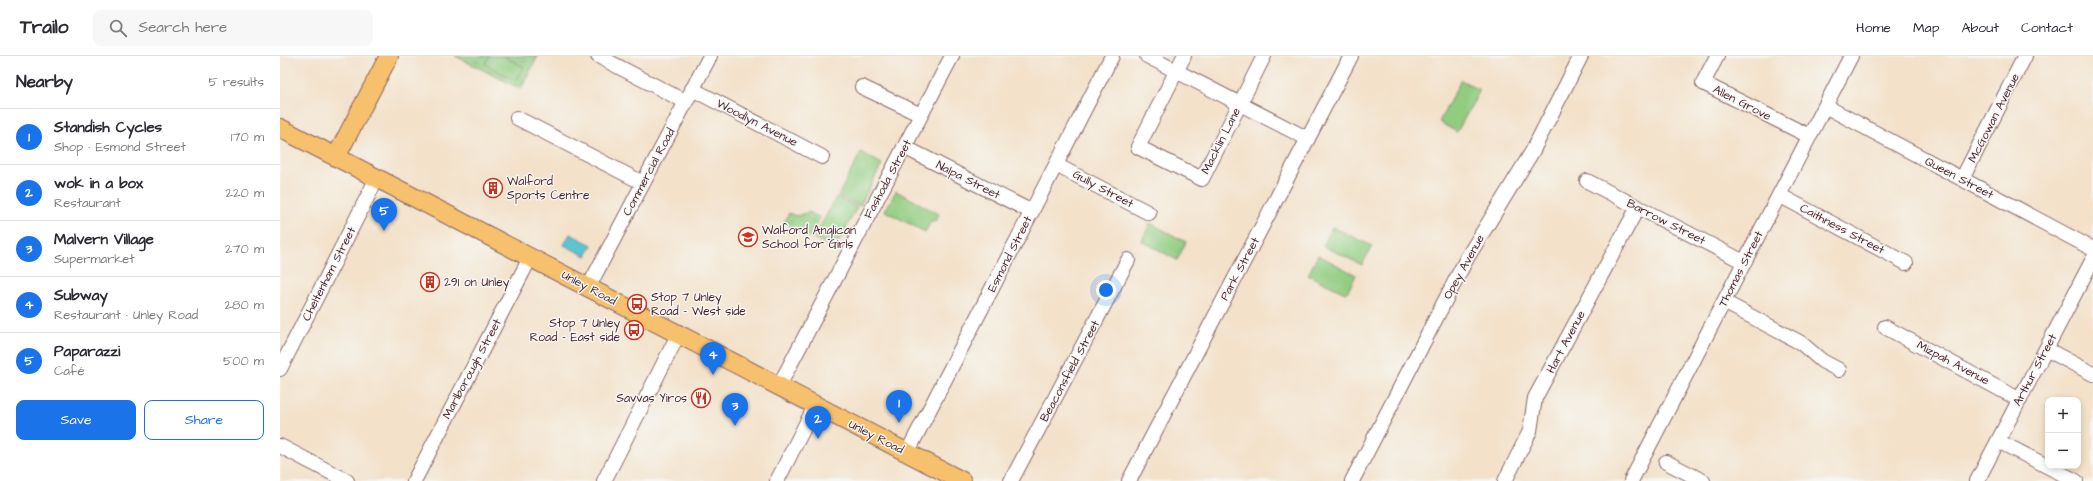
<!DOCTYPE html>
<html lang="en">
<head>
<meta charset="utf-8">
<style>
	body { margin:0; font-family:"Architects Daughter",sans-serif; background:#f7f7f7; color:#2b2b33 }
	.controls { position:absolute; right:12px; bottom:12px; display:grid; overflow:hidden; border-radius:8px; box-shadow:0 2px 6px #0003 }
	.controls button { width:36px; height:36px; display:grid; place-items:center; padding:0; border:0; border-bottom:1px solid #e1e1e2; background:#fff; color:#2b2b33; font:20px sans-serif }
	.you { position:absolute; left:826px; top:234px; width:14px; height:14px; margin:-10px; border:3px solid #fff; border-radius:50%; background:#1a73e8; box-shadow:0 0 0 6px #1a73e833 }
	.badge { display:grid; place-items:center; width:26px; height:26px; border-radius:50%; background:#1a73e8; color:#fff; font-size:13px; font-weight:700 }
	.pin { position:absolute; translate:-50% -33px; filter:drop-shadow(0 1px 2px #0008) }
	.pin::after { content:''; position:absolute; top:21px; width:14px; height:12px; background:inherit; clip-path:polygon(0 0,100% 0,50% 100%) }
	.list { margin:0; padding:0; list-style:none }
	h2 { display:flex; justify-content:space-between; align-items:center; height:52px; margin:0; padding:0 16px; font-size:17px }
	h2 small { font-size:13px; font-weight:400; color:#7c7c81 }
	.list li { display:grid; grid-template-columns:26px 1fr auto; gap:12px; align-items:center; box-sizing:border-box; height:56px; padding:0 16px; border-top:1px solid #e1e1e2 }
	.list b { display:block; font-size:15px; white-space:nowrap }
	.list p { margin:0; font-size:13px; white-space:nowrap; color:#7c7c81 }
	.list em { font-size:13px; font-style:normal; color:#7c7c81 }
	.actions { display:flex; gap:8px; padding:12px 16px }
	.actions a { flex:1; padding:9px 0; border:1px solid #1a73e8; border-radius:8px; text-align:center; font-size:14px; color:#1a73e8 }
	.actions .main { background:#1a73e8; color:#fff }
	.icon { flex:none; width:22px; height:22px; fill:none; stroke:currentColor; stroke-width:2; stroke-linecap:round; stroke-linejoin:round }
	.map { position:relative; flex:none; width:1813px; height:425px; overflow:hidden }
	header { display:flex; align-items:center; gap:24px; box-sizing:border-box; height:56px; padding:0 20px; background:#fff; border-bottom:1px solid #e1e1e2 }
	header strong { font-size:19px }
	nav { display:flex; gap:22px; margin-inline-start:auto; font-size:14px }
	.search { width:280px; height:36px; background:#f7f7f7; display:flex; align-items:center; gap:10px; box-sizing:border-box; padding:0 14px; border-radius:8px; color:#7c7c81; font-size:15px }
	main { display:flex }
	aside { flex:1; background:#fff }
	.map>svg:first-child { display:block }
	.grass { fill:url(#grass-tufts); stroke:#6e7656 }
	.pitch { fill:#91cc80; stroke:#6e7656 }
	.water { fill:#5ac6d3; stroke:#52727f }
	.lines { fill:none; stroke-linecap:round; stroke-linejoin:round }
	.minor-casing { stroke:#856362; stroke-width:16 }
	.major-casing { stroke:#856362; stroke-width:20 }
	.minor { stroke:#fff; stroke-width:14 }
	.major { stroke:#f7c06c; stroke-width:18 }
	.labels { text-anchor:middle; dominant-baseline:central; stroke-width:3; stroke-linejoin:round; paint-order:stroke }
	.street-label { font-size:12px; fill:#4a1f2b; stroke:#f6f6f2 }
	.poi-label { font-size:12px; fill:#4a1f2b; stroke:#f6f6f2; text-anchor:start }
</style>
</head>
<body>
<header>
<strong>Trailo</strong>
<div class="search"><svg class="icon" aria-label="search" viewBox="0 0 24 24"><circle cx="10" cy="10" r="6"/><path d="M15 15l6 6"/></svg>Search here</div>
<nav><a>Home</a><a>Map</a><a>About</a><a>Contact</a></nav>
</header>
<main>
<aside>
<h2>Nearby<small>5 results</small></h2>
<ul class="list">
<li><span class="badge">1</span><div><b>Standish Cycles</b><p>Shop · Esmond Street</p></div><em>170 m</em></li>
<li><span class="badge">2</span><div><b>wok in a box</b><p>Restaurant</p></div><em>220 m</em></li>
<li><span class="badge">3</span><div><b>Malvern Village</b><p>Supermarket</p></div><em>270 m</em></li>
<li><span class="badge">4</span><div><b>Subway</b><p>Restaurant · Unley Road</p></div><em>280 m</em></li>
<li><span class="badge">5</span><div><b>Paparazzi</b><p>Café</p></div><em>500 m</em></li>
</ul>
<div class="actions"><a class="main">Save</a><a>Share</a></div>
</aside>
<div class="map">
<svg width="1813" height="425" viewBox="0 0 1813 425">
	<defs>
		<pattern id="grass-tufts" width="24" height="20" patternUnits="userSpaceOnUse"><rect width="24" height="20" fill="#91cc80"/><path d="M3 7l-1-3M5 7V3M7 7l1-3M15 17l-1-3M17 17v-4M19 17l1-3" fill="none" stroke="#78a569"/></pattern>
	</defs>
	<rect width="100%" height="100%" fill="#f6f6f2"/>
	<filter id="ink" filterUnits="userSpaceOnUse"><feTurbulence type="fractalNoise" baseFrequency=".025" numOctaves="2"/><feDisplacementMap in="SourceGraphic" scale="8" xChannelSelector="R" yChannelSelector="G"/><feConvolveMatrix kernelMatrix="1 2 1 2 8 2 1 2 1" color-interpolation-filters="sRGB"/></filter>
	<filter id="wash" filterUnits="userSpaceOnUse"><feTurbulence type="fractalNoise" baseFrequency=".012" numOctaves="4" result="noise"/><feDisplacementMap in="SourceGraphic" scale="16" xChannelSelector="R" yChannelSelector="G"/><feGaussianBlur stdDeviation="0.9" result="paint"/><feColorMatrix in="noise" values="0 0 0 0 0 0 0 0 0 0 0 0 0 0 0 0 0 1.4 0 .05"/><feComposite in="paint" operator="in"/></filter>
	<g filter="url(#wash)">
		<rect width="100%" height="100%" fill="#f3e1c9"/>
		<path class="grass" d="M175,0h83l-17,33z
			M529,156l11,6 -10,19 -24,-12 -2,-3 5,-9 7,3z"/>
		<path class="pitch" d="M209,0h15l20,11 -8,14 -31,-17z
			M1181,24l19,10 -23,42 -18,-10z
			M581,96l21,12 -22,42 -22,-10z
			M616,135l43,23 -4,8 -3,-2 -7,12 -40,-21z
			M556,141l21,10 -22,42 -21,-11z
			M870,167l36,19 -9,18 -35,-19z
			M1052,171l40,19 -10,19 -39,-19z
			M1038,199l38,20 -8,16 -3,2 -37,-18z"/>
		<path class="water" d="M290,178l22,11 -6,11 -22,-11z"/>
	</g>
	<g filter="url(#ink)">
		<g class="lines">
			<defs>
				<path id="minor" d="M318,0l88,46
					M867,0l161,83
					M904,0l-46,91 64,32 62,-123
					M1437,0l-14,27 106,53
					M582,31l59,28
					M412,33l130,68
					M1545,50l268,143
					M237,62l126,65
					M624,91l128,65
					M776,109l93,48
					M1682,123l63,-123
					M1307,125l157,81
					M1499,139l127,68
					M308,232l122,-232
					M1444,246l77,41 21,18 17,9
					M1605,271l135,73
					M1766,293l47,25
					M0,313l97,-191
					M499,330l173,-330
					M1718,385l78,40
					M0,390l67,35
					M627,397l205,-397
					M1386,406l37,19
					M134,425l116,-223
					M324,425l74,-146
					M497,425l38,-75
					M731,425l117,-221
					M849,425l222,-425
					M1072,425l115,-223 65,-106 49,-96
					M1225,425l25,-50 5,-33 103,-191
					M1351,425l220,-425
					M1697,425l116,-222"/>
				<path id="major" d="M0,72l682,353
					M56,101l53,-101"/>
			</defs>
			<use href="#minor" class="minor-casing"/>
			<use href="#major" class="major-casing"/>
			<use href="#minor" class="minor"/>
			<use href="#major" class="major"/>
		</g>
	</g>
	<defs>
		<symbol id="building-ring" viewBox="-11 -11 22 22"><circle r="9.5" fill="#f6f6f2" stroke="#c8321e" stroke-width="1.5"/><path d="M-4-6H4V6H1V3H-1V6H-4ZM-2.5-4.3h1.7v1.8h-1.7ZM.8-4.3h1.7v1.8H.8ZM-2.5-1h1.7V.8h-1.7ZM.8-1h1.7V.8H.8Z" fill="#c8321e"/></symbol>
		<symbol id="school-ring" viewBox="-11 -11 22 22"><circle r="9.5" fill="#f6f6f2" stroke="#c8321e" stroke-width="1.5"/><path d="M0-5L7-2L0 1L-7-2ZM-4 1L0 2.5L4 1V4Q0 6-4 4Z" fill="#c8321e"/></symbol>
		<symbol id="bus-ring" viewBox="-11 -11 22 22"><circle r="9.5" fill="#f6f6f2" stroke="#c8321e" stroke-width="1.5"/><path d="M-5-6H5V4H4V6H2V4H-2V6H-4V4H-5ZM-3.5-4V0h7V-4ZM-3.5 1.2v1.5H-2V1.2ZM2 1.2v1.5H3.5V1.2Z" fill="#c8321e"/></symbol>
		<symbol id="restaurant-ring" viewBox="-11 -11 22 22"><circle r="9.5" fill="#f6f6f2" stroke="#c8321e" stroke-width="1.5"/><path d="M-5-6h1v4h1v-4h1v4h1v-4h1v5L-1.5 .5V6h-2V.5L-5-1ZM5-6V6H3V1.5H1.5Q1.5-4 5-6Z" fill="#c8321e"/></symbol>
	</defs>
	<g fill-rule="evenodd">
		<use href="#building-ring" x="202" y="121" width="22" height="22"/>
		<use href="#school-ring" x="457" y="170" width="22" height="22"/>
		<use href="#building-ring" x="139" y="215" width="22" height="22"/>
		<use href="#bus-ring" x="346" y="237" width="22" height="22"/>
		<use href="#bus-ring" x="343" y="263" width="22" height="22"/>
		<use href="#restaurant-ring" x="410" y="331" width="22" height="22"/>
	</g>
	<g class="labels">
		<g class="street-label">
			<text transform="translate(1462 47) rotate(27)">Allen Grove</text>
			<text transform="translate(1714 62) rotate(-63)">McGowan Avenue</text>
			<text transform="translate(477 67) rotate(27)">Woodlyn Avenue</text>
			<text transform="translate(941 85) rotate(-63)">Macklin Lane</text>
			<text transform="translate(369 116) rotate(-62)">Commercial Road</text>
			<text transform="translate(1679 122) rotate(28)">Queen Street</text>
			<text transform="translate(608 123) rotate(-62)">Fashoda Street</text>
			<text transform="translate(688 124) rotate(27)">Nalpa Street</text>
			<text transform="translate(823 133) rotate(28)">Gully Street</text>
			<text transform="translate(1386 166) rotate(27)">Barrow Street</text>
			<text transform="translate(1562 173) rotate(28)">Caithness Street</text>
			<text transform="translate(730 198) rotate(-63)">Esmond Street</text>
			<text transform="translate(1184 211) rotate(-61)">Opey Avenue</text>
			<text transform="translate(960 213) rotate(-62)">Park Street</text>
			<text transform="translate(1461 213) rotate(-63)">Thomas Street</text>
			<text transform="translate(49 218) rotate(-63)">Cheltenham Street</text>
			<text transform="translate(309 232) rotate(28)">Unley Road</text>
			<text transform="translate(1286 286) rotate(-62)">Hart Avenue</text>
			<text transform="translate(1673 307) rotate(28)">Mizpah Avenue</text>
			<text transform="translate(192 313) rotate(-62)">Marlborough Street</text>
			<text transform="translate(1755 314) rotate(-62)">Arthur Street</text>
			<text transform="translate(790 315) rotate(-62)">Beaconsfield Street</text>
			<text transform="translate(596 381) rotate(27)">Unley Road</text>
		</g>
		<g class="poi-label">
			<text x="227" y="125">Walford<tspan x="227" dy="14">Sports Centre</tspan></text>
			<text x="482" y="174">Walford Anglican<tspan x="482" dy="14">School for Girls</tspan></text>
			<text x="164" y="226">291 on Unley</text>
			<text x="371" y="241">Stop 7 Unley<tspan x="371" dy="14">Road - West side</tspan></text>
			<text x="340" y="267" text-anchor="end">Stop 7 Unley<tspan x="340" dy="14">Road - East side</tspan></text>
			<text x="407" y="342" text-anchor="end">Savvas Yiros</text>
		</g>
	</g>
</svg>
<div class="controls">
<button>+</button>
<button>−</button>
</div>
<div class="you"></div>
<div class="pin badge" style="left:619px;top:367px">1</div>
<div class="pin badge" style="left:538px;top:383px">2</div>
<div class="pin badge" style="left:455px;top:370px">3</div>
<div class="pin badge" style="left:433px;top:319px">4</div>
<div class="pin badge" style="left:104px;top:175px">5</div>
</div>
</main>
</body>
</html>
